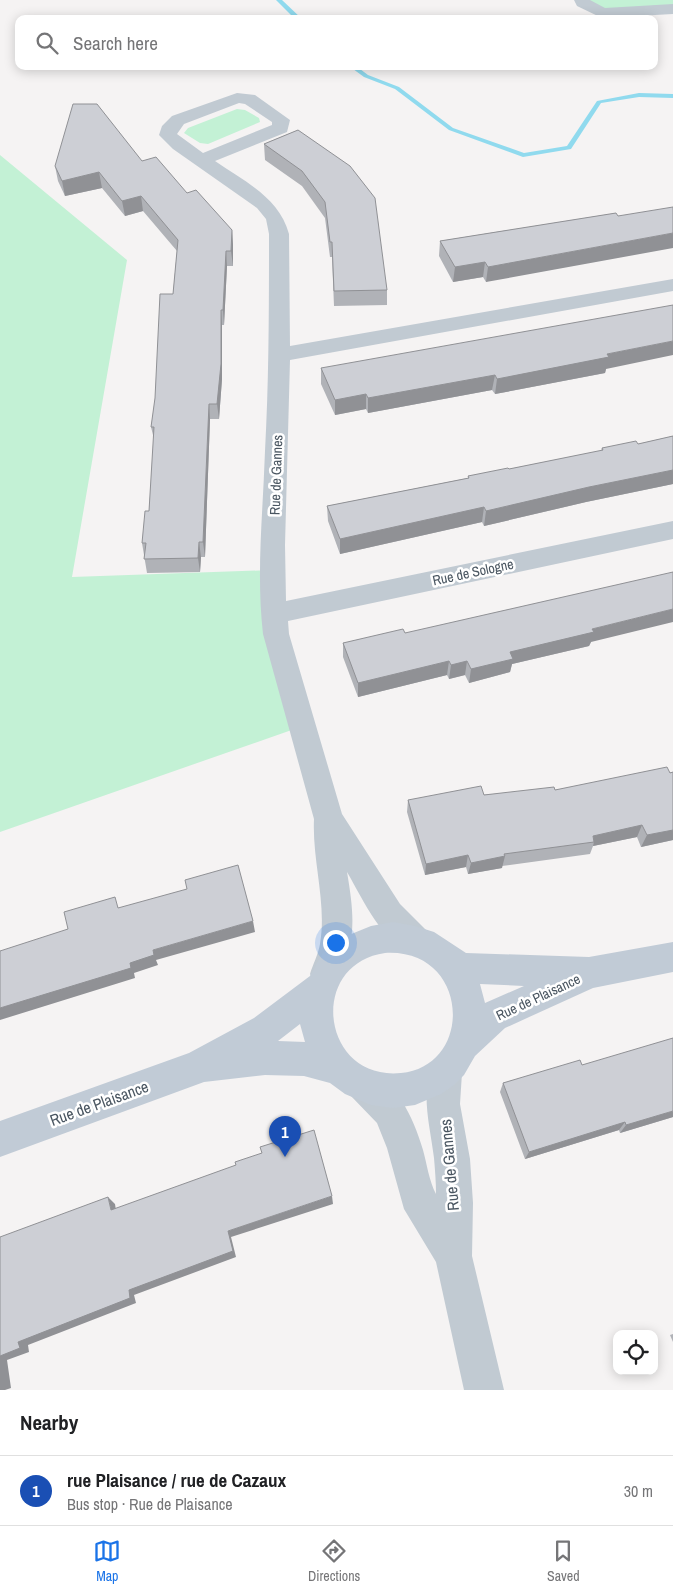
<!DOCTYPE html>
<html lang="en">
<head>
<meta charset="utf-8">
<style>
	body { margin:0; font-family:"Archivo Narrow",sans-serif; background:#f2f2f2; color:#202124 }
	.controls { position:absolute; right:15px; bottom:15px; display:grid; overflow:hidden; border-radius:10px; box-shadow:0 2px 12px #0003 }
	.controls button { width:45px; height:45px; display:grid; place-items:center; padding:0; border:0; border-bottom:1px solid #e0e0e0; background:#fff; color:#202124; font:25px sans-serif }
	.you { position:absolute; left:335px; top:942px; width:18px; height:18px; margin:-12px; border:4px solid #fff; border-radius:50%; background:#1a73e8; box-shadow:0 0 0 8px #1a73e833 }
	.badge { display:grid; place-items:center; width:32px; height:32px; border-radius:50%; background:#1a73e8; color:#fff; font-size:16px; font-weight:700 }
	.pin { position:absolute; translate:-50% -41px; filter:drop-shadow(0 1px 2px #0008) }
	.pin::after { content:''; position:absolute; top:26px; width:18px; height:15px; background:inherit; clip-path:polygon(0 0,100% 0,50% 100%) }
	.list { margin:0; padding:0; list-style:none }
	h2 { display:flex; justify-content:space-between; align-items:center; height:65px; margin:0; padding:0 20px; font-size:21px }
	h2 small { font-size:16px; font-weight:400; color:#757577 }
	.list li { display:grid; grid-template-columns:32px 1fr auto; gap:15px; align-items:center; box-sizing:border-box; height:70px; padding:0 20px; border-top:1px solid #e0e0e0 }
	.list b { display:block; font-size:19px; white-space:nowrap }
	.list p { margin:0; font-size:16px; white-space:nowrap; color:#757577 }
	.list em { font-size:16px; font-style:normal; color:#757577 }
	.icon { flex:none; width:28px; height:28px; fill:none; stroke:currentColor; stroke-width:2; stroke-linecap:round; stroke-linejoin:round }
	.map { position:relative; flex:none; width:673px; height:1390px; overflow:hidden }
	.search { position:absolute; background:#fff; box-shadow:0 2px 12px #0003; left:15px; right:15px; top:15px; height:55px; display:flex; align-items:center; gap:12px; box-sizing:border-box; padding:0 18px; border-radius:10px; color:#757577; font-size:19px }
	.sheet { height:135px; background:#fff }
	nav { display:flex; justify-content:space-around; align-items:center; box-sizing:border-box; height:70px; border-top:1px solid #e0e0e0; background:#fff; font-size:14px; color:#757577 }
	nav a { display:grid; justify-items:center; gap:2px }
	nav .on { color:#1a73e8 }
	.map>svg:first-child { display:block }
	.green { fill:#c3f1d5 }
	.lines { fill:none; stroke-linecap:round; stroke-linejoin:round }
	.stream { fill:#90daee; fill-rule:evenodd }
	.street { fill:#c1cad2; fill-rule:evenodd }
	.secondary { fill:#c1cbd6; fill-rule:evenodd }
	.wall { fill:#b0b2b7 }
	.shaded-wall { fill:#909195 }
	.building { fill:#cdcfd5; stroke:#909195 }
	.labels { text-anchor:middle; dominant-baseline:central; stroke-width:5; stroke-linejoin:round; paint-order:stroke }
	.street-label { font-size:14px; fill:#4a5661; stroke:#fff }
	.near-street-label { font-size:16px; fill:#4a5661; stroke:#fff }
</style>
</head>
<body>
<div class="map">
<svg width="673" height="1390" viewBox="0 0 673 1390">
	<rect width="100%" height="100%" fill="#f5f3f3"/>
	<path class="green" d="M582,0h91v9l-71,4z
		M237,109l8,1 14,8 1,4 -52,22 -8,-1 -16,-10 4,-5z
		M0,155l127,105 -55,317 200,-7 31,156 -303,106z"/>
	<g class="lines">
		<path class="stream" d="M276,0h6l20,19h-7z
			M349,66h7l12,9 31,12 54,41 71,25 43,-7 30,-45 42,-8 34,1v4l-34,-1 -38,6 -30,46 -48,8 -74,-27 -54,-41 -31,-12z"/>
		<path class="street" d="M574,0h16l15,8 68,-4v10l-71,4 -25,-12z
			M237,93l18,2 35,25 -3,12 -72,29c30,21 64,36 74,73l1,112 383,-67v12l-383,69 -5,185 1,56 387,-80v18l-385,82 1,13 53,180 58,90 26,26 5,11 -5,11 -11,4c-33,-13 -51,-55 -68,-84 8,47 9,69 -10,113l-11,5 -11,-5 -5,-11c3,-10 8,-19 10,-30 7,-41 -8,-83 -6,-125l-51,-185c-7,-61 0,-121 2,-183 4,-72 4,-144 4,-217l-3,-15 -9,-11 -84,-59 -14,-14 3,-9 10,-10zM239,103l6,1 27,18v3l-69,28 -26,-19 7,-10z
			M445,1056l12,5 5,12 -2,31 10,55 3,44 -1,53 32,134h-40l-28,-128 -32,-53 -17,-61 -10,-25 -27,-28 -5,-12 5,-12 12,-5c34,14 51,50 61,84 4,14 6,31 13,44 0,-12 -1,-24 -2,-36 -4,-33 -14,-65 -1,-97z"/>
		<path class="secondary" d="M393,922l22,4 19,6 32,21 123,4 84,-15v30l-80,16 -88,40 -30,28 -11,19 -10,10 -13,9 -26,11 -22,3 -22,-3 -26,-11 -15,-11 -26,-7 -39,-1 -61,7 -204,75v-36l189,-68 65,-35 56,-42 12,-22 17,-15 32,-13zM385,953c85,-5 90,113 16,120 -80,8 -94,-109 -16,-120zM480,984l44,2 -39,17zM300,1024l5,18 -27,-1z"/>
	</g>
	<path class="wall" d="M298,130l89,160v15l-53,1 -2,-49h-2l-5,-39 -23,-32 -37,-26 -1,-16z
		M142,161l45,32 45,37 1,15v21h-6l-3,59h-2v54l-3,40h-9l-5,138h-4l-1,15 -53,1 -5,-30 7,-32 5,-72 -3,-12 22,-133 4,-43 -34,-40 -18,5 -23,-28 -37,8 -7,-15 -3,-15z
		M616,213l-130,69 -3,-5 -30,5 -14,-26 1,-15z
		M321,368l285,1 -1,4 -110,21 -3,-4 -124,23 -2,-4 -31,6 -14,-31z
		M673,436v48l-87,18 -102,24 -2,-4 -142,32 -12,-33 -1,-15 141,-28v-2l41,-7 92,-18 1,-3 36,-4z
		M405,633l186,9 -2,4 -77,18 -2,8 -41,11 -4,-8 -16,4 -2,-4 -89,22 -15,-40v-14z
		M673,772v68l-32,7 -4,-10 -44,9 -3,8 -88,12v2l-34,6 -2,-7 -41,8 -18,-63 1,-12 147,-10z
		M582,1065l91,52 -53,16 -1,-3 -94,29 -25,-67 3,-9z
		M673,1334v8l-3,-7z"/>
	<path class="shaded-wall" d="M99,172l3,16 -37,8 -3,-15z
		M141,196l2,15 -18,5 -3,-15z
		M232,230l1,15v21l-2,-15z
		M673,233v15l-187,34 2,-15z
		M226,251l1,15 -3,59 -1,-15z
		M485,262l-2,15 -30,5 2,-15z
		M221,310l1,15v54l-3,40 -2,-15z
		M673,341v14l-67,14 -1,4 -110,21 2,-15 110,-25z
		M495,375l-3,15 -124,23v-15z
		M366,394v15l-31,6v-15z
		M209,404l1,15 -5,138 -2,-15z
		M673,470v14l-87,18 -102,24 2,-15 103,-24z
		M484,507l-2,15 -142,32v-15z
		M199,542l2,15 -1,15 -2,-14z
		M673,609v13l-82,20 -2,4 -77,18 -2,8 -41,11 2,-14 39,-17 82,-23z
		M449,661l-2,14 -89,22v-14z
		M467,661l-2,14 -16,4 2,-14z
		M642,825l-5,12 -44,9 1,-4 -1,-6z
		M673,830v10l-32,7 6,-12z
		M468,855l-2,12 -41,8 1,-11z
		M505,856l-3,12 -34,6 3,-11z
		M253,921l2,11 -99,28 2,5 -24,8 1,5 -135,42v-12l130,-45 23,-13z
		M673,1111v6l-53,16 6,-8z
		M625,1122l-6,8 -94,29 4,-7z
		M332,1196l1,8 -102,33 5,20 -102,38 2,8 -108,42 1,7 -22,8 4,28 -6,2h-5v-34l18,-14 111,-52 99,-59z
		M108,1197l7,7 2,13 -6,-7z"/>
	<path class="building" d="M73,104h24l45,57 14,-4 31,36 9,-3 36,40 -1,21h-5l-3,59h-2v54l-4,40h-8l-6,138h-4l-1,16 -54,1 2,-16h-4l3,-32h4l5,-84h-3l4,-29 5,-104h13l5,-54 -37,-44 -19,5 -23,-29 -37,9 -7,-15z
		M298,130l52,36 25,32 12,92 -53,1 -2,-49h-2l-5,-40 -23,-31 -38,-27z
		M673,207v26l-185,34 -3,-5 -30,5 -15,-26 176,-28 2,3z
		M673,305v36l-66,13 2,3 -112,22 -2,-4 -127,23 -2,-4 -31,6 -14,-32z
		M673,436v34l-84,17 -103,24 -2,-4 -144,32 -13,-33 142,-28 -1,-2 40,-8 1,1 94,-19 -1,-2 34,-7 2,3z
		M673,572v37l-81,20 2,3 -84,20 3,7 -42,10 -4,-8 -16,4 -2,-4 -91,22 -15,-40 60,-14 2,4z
		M667,767l3,6 3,-1v58l-26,5 -5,-10 -49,11 1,6 -90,12 1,2 -34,7 -3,-8 -42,9 -18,-64 73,-14 3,9 70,-8 1,3z
		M238,865l15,56 -100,29 1,5 -24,8 1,5 -131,40v-57l68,-22 -4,-17 51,-15 3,11 69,-19 -2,-9z
		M673,1038v73l-47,14 -1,-3 -96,30 -26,-69 77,-23 2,5z
		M314,1130l18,66 -104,35 5,20 -104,39 1,8 -112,44 2,6 -20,8v-119l108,-40 3,13 125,-45 -1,-3 27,-9 -2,-6z"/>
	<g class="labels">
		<g class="street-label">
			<text transform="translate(276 475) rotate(-88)">Rue de Gannes</text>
			<text transform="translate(473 572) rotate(-12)">Rue de Sologne</text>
			<text transform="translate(538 997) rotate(-25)">Rue de Plaisance</text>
		</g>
		<g class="near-street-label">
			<text transform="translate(99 1103) rotate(-20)">Rue de Plaisance</text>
			<text transform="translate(449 1165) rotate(-95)">Rue de Gannes</text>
		</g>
	</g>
</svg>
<div class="controls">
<button><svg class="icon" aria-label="locate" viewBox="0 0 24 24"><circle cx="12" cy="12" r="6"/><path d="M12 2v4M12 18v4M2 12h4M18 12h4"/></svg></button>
</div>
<div class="you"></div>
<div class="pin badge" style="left:285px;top:1157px;background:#1a4fb4">1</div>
<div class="search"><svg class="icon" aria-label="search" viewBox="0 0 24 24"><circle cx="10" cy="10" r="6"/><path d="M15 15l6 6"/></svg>Search here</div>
</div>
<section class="sheet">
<h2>Nearby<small></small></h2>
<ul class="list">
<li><span class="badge" style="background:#1a4fb4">1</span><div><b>rue Plaisance / rue de Cazaux</b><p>Bus stop · Rue de Plaisance</p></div><em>30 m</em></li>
</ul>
</section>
<nav>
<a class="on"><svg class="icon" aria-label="map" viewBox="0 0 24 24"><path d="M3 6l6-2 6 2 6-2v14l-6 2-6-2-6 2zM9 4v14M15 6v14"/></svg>Map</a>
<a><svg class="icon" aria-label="directions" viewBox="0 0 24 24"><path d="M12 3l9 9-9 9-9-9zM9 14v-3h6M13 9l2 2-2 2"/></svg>Directions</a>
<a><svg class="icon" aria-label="saved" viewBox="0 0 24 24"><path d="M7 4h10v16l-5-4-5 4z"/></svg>Saved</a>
</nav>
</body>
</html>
